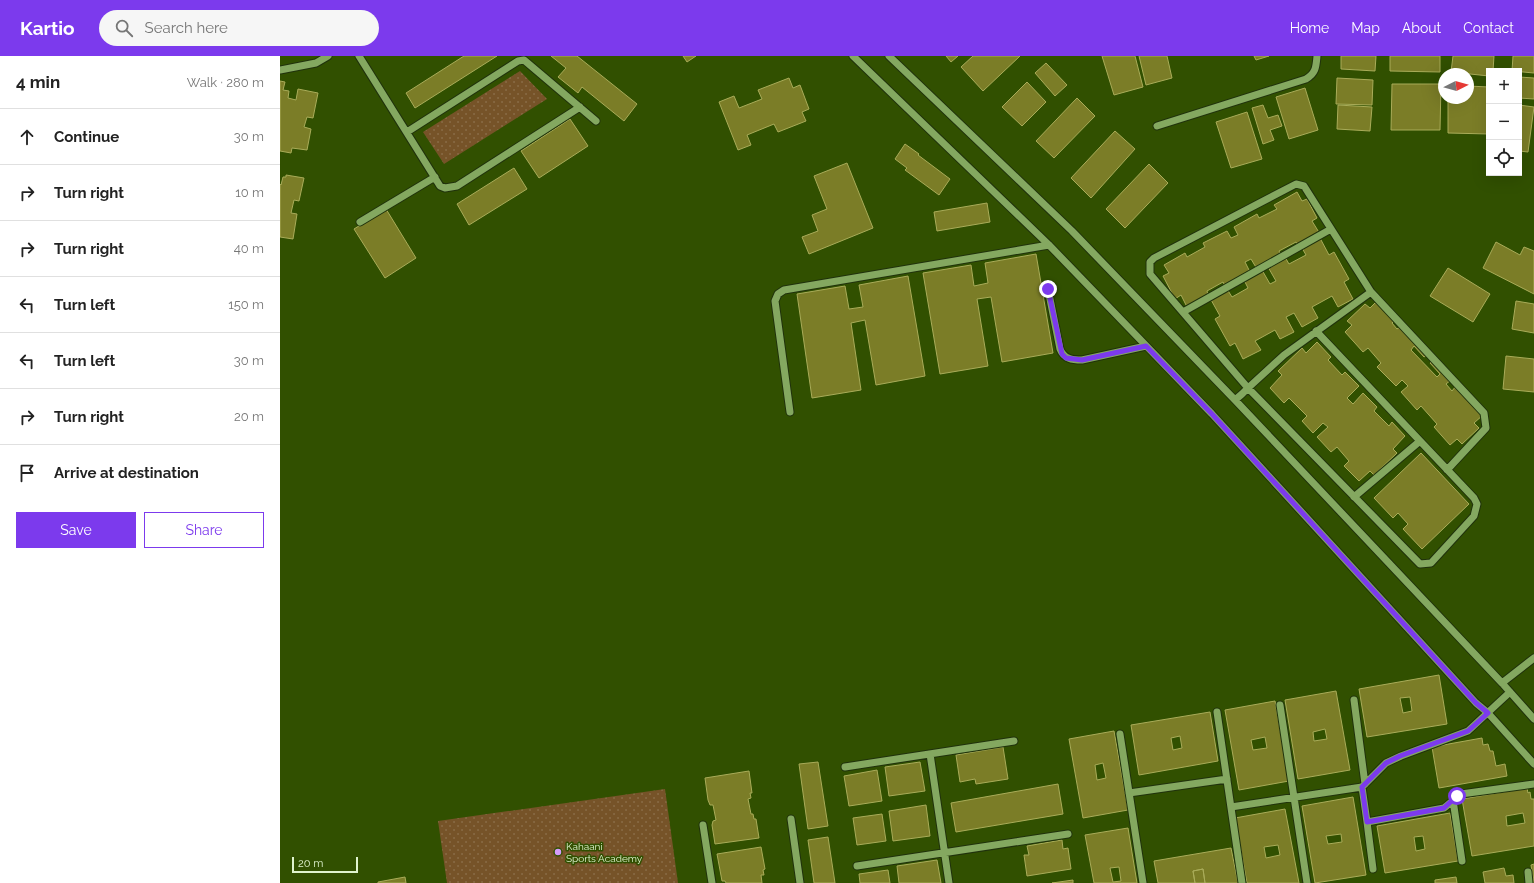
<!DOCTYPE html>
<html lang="en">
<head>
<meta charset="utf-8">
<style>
	body { margin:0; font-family:Raleway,sans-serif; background:#f6f6f6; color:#222 }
	.controls { position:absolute; right:12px; top:12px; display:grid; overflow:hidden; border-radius:0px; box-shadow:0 4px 16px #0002 }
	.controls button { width:36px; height:36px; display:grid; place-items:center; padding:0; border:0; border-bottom:1px solid #e0e0e0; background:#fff; color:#222; font:20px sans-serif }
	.compass { position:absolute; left:1158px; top:12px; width:36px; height:36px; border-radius:50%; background:#fff; box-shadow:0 4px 16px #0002; rotate:84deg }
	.scale { position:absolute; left:12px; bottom:10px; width:66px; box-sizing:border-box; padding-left:4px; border:2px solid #dff3ce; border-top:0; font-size:11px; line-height:14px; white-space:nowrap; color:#dff3ce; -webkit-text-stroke:3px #315000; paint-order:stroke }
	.stop { position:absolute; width:12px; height:12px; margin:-9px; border:3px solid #7c3aed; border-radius:50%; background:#fff }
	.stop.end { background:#7c3aed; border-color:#fff; box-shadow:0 1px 4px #0008 }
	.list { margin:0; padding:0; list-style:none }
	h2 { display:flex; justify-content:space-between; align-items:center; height:52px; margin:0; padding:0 16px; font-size:17px }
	h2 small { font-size:13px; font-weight:400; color:#767676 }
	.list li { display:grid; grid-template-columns:26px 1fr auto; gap:12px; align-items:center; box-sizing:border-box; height:56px; padding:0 16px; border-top:1px solid #e0e0e0 }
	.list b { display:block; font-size:15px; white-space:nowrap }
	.list em { font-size:13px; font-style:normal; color:#767676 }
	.actions { display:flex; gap:8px; padding:12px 16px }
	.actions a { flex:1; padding:9px 0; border:1px solid #7c3aed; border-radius:0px; text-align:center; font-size:14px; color:#7c3aed }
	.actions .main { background:#7c3aed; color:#fff }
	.icon { flex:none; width:22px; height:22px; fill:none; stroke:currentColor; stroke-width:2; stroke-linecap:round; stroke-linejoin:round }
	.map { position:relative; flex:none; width:1254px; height:827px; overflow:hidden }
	header { display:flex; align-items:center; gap:24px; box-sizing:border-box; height:56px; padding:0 20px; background:#7c3aed; color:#fff }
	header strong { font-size:19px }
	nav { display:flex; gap:22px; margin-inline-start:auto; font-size:14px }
	.search { width:280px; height:36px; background:#f6f6f6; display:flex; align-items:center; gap:10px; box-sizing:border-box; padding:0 14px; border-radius:22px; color:#767676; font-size:15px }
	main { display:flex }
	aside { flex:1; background:#fff }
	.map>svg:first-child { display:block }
	.grass { fill:url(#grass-dots) }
	.building { fill:#7b7d27; stroke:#a9ac59; fill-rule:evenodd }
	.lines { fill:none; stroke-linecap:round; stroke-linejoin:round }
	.minor-casing { stroke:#20320c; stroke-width:9 }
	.minor { stroke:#84a860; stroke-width:7 }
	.route { stroke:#7c3aed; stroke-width:5 }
	.poi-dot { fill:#d49cfb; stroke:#315000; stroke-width:1.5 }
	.labels { text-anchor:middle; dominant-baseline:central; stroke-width:3; stroke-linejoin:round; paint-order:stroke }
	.poi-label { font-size:10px; fill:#dff3ce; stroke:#315000; text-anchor:start }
</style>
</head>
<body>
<header>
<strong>Kartio</strong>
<div class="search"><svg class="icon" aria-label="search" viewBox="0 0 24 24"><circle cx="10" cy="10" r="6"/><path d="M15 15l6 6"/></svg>Search here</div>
<nav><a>Home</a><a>Map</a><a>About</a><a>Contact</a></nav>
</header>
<main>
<aside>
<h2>4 min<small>Walk · 280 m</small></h2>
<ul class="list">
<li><svg class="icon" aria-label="ahead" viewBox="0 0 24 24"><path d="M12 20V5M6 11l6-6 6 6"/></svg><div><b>Continue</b></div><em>30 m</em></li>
<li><svg class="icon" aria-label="right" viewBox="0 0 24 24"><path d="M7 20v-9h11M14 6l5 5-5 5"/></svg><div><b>Turn right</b></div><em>10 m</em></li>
<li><svg class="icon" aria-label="right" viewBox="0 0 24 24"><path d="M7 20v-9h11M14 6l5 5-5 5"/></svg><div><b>Turn right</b></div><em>40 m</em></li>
<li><svg class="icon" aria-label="left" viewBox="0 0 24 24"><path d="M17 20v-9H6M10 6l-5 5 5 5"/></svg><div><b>Turn left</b></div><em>150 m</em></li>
<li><svg class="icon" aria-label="left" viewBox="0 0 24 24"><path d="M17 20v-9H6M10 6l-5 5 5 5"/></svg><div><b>Turn left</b></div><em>30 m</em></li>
<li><svg class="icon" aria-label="right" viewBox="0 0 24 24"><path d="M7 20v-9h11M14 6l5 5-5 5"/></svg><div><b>Turn right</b></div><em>20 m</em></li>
<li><svg class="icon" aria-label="arrive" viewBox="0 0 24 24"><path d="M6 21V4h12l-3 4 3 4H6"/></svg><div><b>Arrive at destination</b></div></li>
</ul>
<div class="actions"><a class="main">Save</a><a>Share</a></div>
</aside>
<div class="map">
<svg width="1254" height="827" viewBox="0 0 1254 827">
	<defs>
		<pattern id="grass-dots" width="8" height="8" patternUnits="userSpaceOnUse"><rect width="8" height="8" fill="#765328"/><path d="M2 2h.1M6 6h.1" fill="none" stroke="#896c46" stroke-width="1.8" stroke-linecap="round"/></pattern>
	</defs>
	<rect width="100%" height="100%" fill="#315000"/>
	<path class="grass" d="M240,15l27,28 -103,65 -21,-32z
		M385,733l13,94h-231l-9,-62z"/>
	<path class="building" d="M184,0h33l-82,52 -9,-15z
		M271,0h26l60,48 -13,17 -42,-34 -4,6 -20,-16 8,-9z
		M403,0h13l-9,6z
		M666,0h12l-7,6z
		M693,0h47l-37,35 -22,-24z
		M822,0h33l8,31 -29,8z
		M859,0h28l5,22 -26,7z
		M974,0h15l-13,4z
		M1061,0h35l-1,15 -34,-2z
		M1110,0h50v16l-50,-1z
		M1173,0h41l-1,15h-4v5l-38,-4z
		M1233,0h21v17l-22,-2z
		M766,7l21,22 -12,11 -20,-23z
		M1239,21l15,1v21l-15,-1z
		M509,22l4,10 7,-3 9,24 -7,3 4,9 -28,11 -4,-8 -27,11 4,10 -13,5 -19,-48 15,-6 5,12 23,-9 -4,-9z
		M1057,22l36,2 -1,25 -36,-1z
		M0,25l5,1 -2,8 6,1 -1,7 8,2 2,-11 20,4 -5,25 -6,-1 -3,10 7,2 -4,21 -15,-2 -1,5 -11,-2z
		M747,26l19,20 -24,24 -20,-19z
		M1112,28h49l-1,46h-49z
		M1188,30l21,1v47l-41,-1v-35h20z
		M1025,32l13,42 -29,9 -13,-42z
		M797,42l18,18 -41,42 -18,-17z
		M983,49l5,13 10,-3 4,11 -12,4 4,10 -11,4 -11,-36z
		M1058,49l34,2 -2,24 -33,-2z
		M1239,49l15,2 -6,45 -9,-1z
		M967,56l15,47 -31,9 -15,-46z
		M290,63l18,27 -49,32 -18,-27z
		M835,75l20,18 -44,49 -20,-20z
		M625,88l14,10 -1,1 32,24 -11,16 -34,-25 2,-2 -12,-9z
		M567,107l26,65 -64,26 -7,-17 16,-6 -6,-16 15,-6 -13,-33z
		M869,108l19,19 -43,45 -19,-19z
		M234,112l13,21 -58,36 -12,-21z
		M6,119l18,3 -5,23 -5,-1 -3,13 6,1 -4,25 -13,-2v-53l1,1 2,-8h3z
		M1017,136l5,9 5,-2 10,19 -5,3 8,13 -22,12 -2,-4 -17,9 2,4 -24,14 -6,-10 -6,3 5,10 -25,14 -2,-4 -16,9 1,4 -21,12 -6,-12 -6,4 -12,-23 6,-3 -5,-8 21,-12 2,4 18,-10 -2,-4 24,-12 4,7 7,-3 -4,-8 23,-13 2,4 18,-9 -3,-4z
		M707,147l3,19 -53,9 -3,-19z
		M106,153l30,49 -31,20 -31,-49z
		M1040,182l9,17 5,-3 15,27 -5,3 9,17 -15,8 -6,-11 -20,11 6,11 -16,9 -8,-14 -8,4 8,15 -14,7 -5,-9 -20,11 6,9 -18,9 -8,-16 -5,3 -15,-27 5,-3 -10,-18 17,-9 5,8 16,-9 -4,-8 18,-10 8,14 6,-3 -8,-14 17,-10 4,7 17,-9 -4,-7z
		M1216,186l24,13 4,-8 10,4v43l-51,-26z
		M756,198l17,99 -51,9 -11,-65 -14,2 11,67 -48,8 -17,-101 48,-8 3,21 14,-3 -3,-20z
		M1168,212l42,26 -17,28 -43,-26z
		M628,220l17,100 -49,9 -11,-65 -14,3 10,67 -49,8 -15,-104 48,-8 4,23 14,-2 -4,-22z
		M1097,245l18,19 -3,3 5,6 4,-3 26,29 -3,2 -10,-11 -3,4 26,27 3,-3 -10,-11 3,-2 18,19 -5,4 6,7 4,-5 27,29 -9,8 5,5 -17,16 -5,-5 -7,6 -16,-18 3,-3 -16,-18 -4,4 -16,-18 7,-6 -6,-6 -6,6 -19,-19 4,-4 -13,-15 -5,4 -18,-20 7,-7 -5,-4 18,-17 5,4z
		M1236,245l18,3v29l-22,-4z
		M1037,286l14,15 -3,3 14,15 3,-3 14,14 -12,12 6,6 10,-11 14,14 -3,4 15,15 3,-4 13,14 -12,13 4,4 -23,22 -4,-4 -11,10 -15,-15 5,-5 -12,-14 -6,5 -14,-15 11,-10 -5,-4 -10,10 -11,-12 5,-5 -18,-18 -5,5 -14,-15 12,-13 -4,-4 24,-23 4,5z
		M1226,300l28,3v33l-31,-3z
		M1141,397l48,51 -47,45 -19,-20 5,-5 -10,-11 -5,5 -19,-20z
		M1159,619l8,49 -80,13 -8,-48zM1130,641l2,14 -9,2 -3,-15z
		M1056,635l14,79 -52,9 -13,-79zM1045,673l2,10 -13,2 -1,-9z
		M995,645l14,80 -50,9 -14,-80zM985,681l2,11 -14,2 -2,-10z
		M930,656l8,49 -79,14 -8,-50zM900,680l2,12 -9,2 -2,-12z
		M834,675l14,79 -45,8 -14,-79zM823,707l3,15 -9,2 -2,-15z
		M1202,682l1,7 5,-1 2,7h3l3,15 9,-2 2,12 -68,12 -7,-41z
		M723,691l5,32 -32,5 -1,-5 -15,3 -4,-27z
		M538,706l10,64 -20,3 -9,-65z
		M640,706l5,29 -36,5 -4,-29z
		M597,714l5,31 -33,5 -5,-30z
		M469,715l3,22h-2l1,5 -3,1 3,15h2l1,5h2l3,19 -44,6 -3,-19 1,-4 3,-1 -3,-15h-3l-2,-5 -3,-22z
		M778,728l5,30 -107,18 -5,-29z
		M1247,732l1,5 2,-1 1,7h3v47l-62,10 -10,-57zM1243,757l2,10 -18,3 -1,-10z
		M1073,741l13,78 -51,8 -13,-77zM1061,778l1,8 -14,2 -2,-8z
		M646,749l4,31 -37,5 -4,-30z
		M1005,753l14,74h-52l-12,-65zM998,789l2,10 -14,3 -2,-11z
		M1170,757l8,48 -73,12 -8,-47zM1143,780l2,13 -9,2 -2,-14z
		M602,758l4,27 -29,4 -4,-27z
		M848,772l9,55h-43l-9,-48zM839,811l2,14 -8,1 -3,-14z
		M548,781l7,46h-21l-6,-43z
		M782,784l1,9 5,-1 3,21 -44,7 -3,-21h5l-2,-9z
		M481,791l4,22 -2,1 1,5h-3l1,8h-36l-1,-2h-3l-5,-27z
		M951,792l7,35h-33l-2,-14 -10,2 2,12h-37l-4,-22z
		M657,804l4,23h-42l-2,-17z
		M1254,808v19l-3,-18z
		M1224,812l2,8 7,-1 1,8h-29l-2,-11z
		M923,813l2,14h-10l-2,-12z
		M608,814l2,13h-30l-1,-9z
		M125,821l1,6h-28v-1z
		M1176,821l1,6h-22v-3z
		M793,824v3h-21z"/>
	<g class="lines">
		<defs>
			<path id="minor" d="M79,0l81,130 5,2 12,-2 123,-79
				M573,0l196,189 163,169 264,289 12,10 46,51
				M609,0l183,175 163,169 267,283 32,36
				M0,14l36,-7 12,-7
				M877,70l149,-47c10,-6 10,-12 11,-23
				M127,76l111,-71 6,-1 72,61
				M80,166l75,-45
				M768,233l12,60c4,10 12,11 22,11l64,-14
				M1091,236l113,121 2,15 -39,42
				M903,256l148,-83
				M955,344l7,-6 6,-6 36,-33 87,-63 -67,-106 -8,-2 -142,74 -4,4v12l98,114 172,176 11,-1 43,-47 3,-12 -3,-6 -158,-167
				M510,356l-15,-111 3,-7 6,-4 265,-45
				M1074,441l66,-56
				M1222,627l32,-25
				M1074,644l11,84
				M1000,649l27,178
				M937,656l25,171
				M840,678l23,149
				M650,698l19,129
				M565,711l169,-26
				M1082,731l5,35 77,-14 17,-14 73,-10
				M849,737l98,-14
				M1173,744l9,61
				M951,751l131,-20 24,-24 15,-7 67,-25 42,-39
				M511,763l9,64
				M1087,766l6,47
				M423,769l9,58
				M577,810l211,-32
				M1248,816l1,11"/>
		</defs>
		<use href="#minor" class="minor-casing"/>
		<use href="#minor" class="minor"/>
	</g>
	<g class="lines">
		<path class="route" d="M768,233l14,65 4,4 16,2 64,-14 66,68 264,289 12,10 -20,18 -68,25 -14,7 -24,24 5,35 77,-14 13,-12"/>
	</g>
	<circle class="poi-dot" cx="278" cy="796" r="4"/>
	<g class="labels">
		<g class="poi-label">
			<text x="286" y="790">Kahaani<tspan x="286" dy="12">Sports Academy</tspan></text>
		</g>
	</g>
</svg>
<div class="controls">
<button>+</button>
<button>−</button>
<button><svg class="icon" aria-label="locate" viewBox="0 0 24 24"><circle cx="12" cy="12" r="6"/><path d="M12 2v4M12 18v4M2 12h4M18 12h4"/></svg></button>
</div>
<svg class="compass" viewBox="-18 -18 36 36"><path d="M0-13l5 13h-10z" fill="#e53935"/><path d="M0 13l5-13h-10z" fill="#767676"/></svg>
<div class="scale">20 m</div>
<div class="stop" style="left:1177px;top:740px"></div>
<div class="stop end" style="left:768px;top:233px"></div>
</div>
</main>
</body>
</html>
